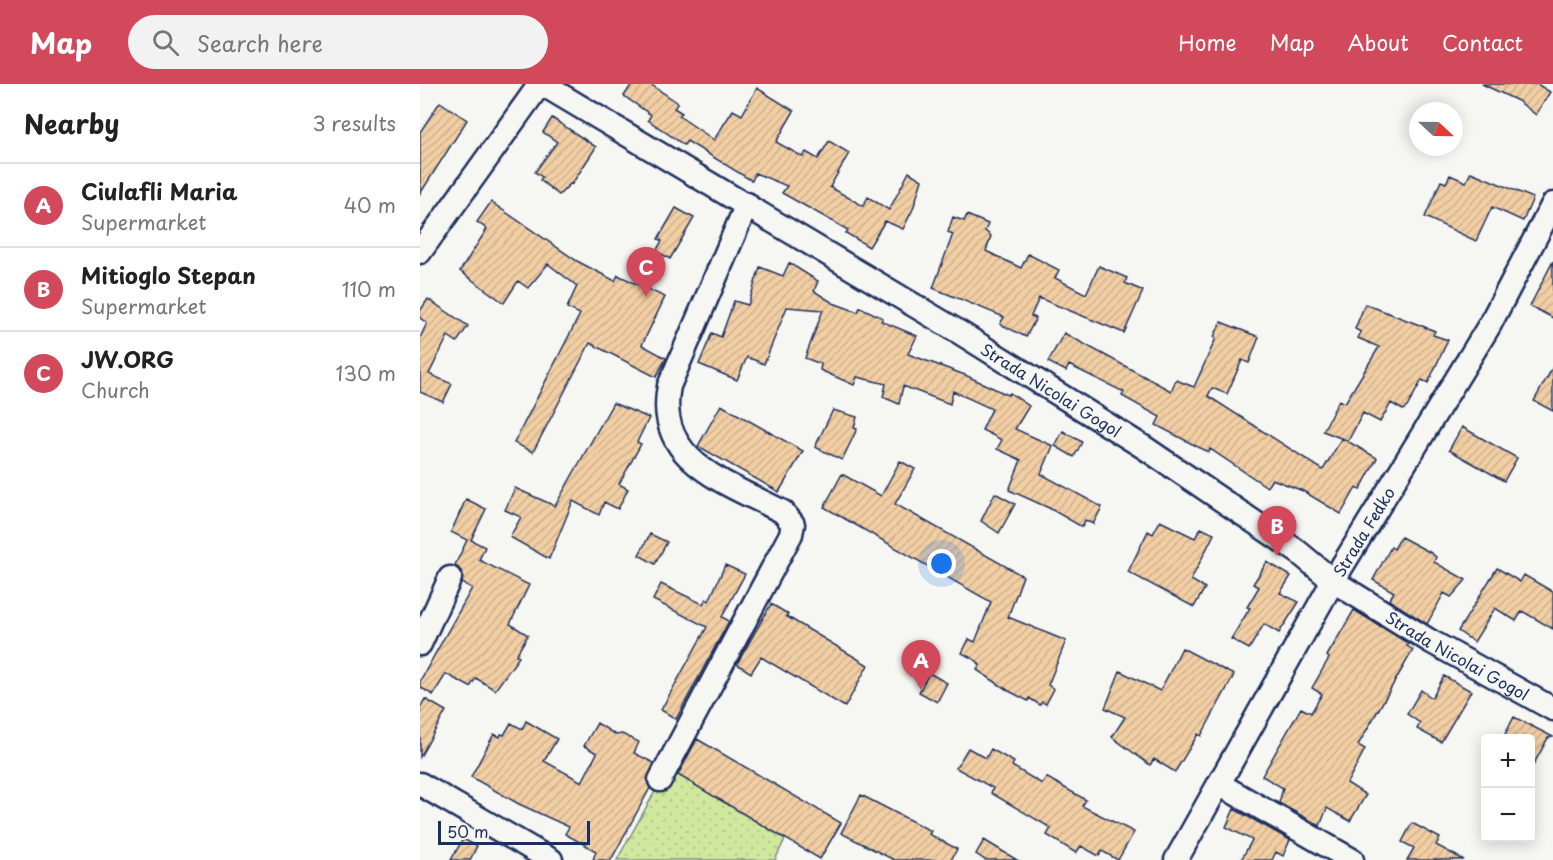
<!DOCTYPE html>
<html lang="en">
<head>
<meta charset="utf-8">
<style>
	body { margin:0; font-family:"Playpen Sans",sans-serif; background:#f2f2f2; color:#222 }
	.controls { position:absolute; right:18px; bottom:18px; display:grid; overflow:hidden; border-radius:6px; box-shadow:0 3px 15px #0003 }
	.controls button { width:54px; height:54px; display:grid; place-items:center; padding:0; border:0; border-bottom:2px solid #e0e0e0; background:#fff; color:#222; font:30px sans-serif }
	.compass { position:absolute; left:989px; top:18px; width:54px; height:54px; border-radius:50%; background:#fff; box-shadow:0 3px 15px #0003; rotate:112deg }
	.scale { position:absolute; left:18px; bottom:15px; width:152px; box-sizing:border-box; padding-left:6px; border:3px solid #1b2f5e; border-top:0; font-size:16px; line-height:21px; white-space:nowrap; color:#1b2f5e; -webkit-text-stroke:4px #f6f6f2; paint-order:stroke }
	.you { position:absolute; left:522px; top:480px; width:21px; height:21px; margin:-15px; border:4px solid #fff; border-radius:50%; background:#1a73e8; box-shadow:0 0 0 9px #1a73e833 }
	.badge { display:grid; place-items:center; width:39px; height:39px; border-radius:50%; background:#d1495b; color:#fff; font-size:20px; font-weight:700 }
	.pin { position:absolute; translate:-50% -50px; filter:drop-shadow(0 2px 3px #0008) }
	.pin::after { content:''; position:absolute; top:32px; width:21px; height:18px; background:inherit; clip-path:polygon(0 0,100% 0,50% 100%) }
	.list { margin:0; padding:0; list-style:none }
	h2 { display:flex; justify-content:space-between; align-items:center; height:78px; margin:0; padding:0 24px; font-size:26px }
	h2 small { font-size:20px; font-weight:400; color:#767676 }
	.list li { display:grid; grid-template-columns:39px 1fr auto; gap:18px; align-items:center; box-sizing:border-box; height:84px; padding:0 24px; border-top:2px solid #e0e0e0 }
	.list b { display:block; font-size:22px; white-space:nowrap }
	.list p { margin:0; font-size:20px; white-space:nowrap; color:#767676 }
	.list em { font-size:20px; font-style:normal; color:#767676 }
	.icon { flex:none; width:33px; height:33px; fill:none; stroke:currentColor; stroke-width:2; stroke-linecap:round; stroke-linejoin:round }
	.map { position:relative; flex:none; width:1133px; height:776px; overflow:hidden }
	header { display:flex; align-items:center; gap:36px; box-sizing:border-box; height:84px; padding:0 30px; background:#d1495b; color:#fff }
	header strong { font-size:28px }
	nav { display:flex; gap:33px; margin-inline-start:auto; font-size:21px }
	.search { width:420px; height:54px; background:#f2f2f2; display:flex; align-items:center; gap:15px; box-sizing:border-box; padding:0 21px; border-radius:33px; color:#767676; font-size:22px }
	main { display:flex }
	aside { flex:1; background:#fff }
	.map>svg:first-child { display:block }
	.park { fill:url(#park-dots); stroke:#768c7e; stroke-width:1.5 }
	.building { fill:url(#building-hatch); stroke:#1b2f5e; stroke-width:1.5 }
	.lines { fill:none; stroke-linecap:round; stroke-linejoin:round }
	.minor-casing { stroke:#1b2f5e; stroke-width:27 }
	.minor { stroke:#f6f6f2; stroke-width:22 }
	.labels { text-anchor:middle; dominant-baseline:central; stroke-width:4.5; stroke-linejoin:round; paint-order:stroke }
	.street-label { font-size:16px; fill:#1b2f5e; stroke:#f6f6f2 }
</style>
</head>
<body>
<header>
<strong>Map</strong>
<div class="search"><svg class="icon" aria-label="search" viewBox="0 0 24 24"><circle cx="10" cy="10" r="6"/><path d="M15 15l6 6"/></svg>Search here</div>
<nav><a>Home</a><a>Map</a><a>About</a><a>Contact</a></nav>
</header>
<main>
<aside>
<h2>Nearby<small>3 results</small></h2>
<ul class="list">
<li><span class="badge">A</span><div><b>Ciulafli Maria</b><p>Supermarket</p></div><em>40 m</em></li>
<li><span class="badge">B</span><div><b>Mitioglo Stepan</b><p>Supermarket</p></div><em>110 m</em></li>
<li><span class="badge">C</span><div><b>JW.ORG</b><p>Church</p></div><em>130 m</em></li>
</ul>
</aside>
<div class="map">
<svg width="1133" height="776" viewBox="0 0 1133 776">
	<defs>
		<pattern id="park-dots" width="8" height="8" patternUnits="userSpaceOnUse" patternTransform="scale(1.5)"><rect width="8" height="8" fill="#d0e89e"/><path d="M2 2h.1M6 6h.1" fill="none" stroke="#b2c78a" stroke-width="1.8" stroke-linecap="round"/></pattern>
		<pattern id="building-hatch" width="6" height="6" patternUnits="userSpaceOnUse" patternTransform="scale(1.5)"><rect width="6" height="6" fill="#f2cea3"/><path d="M-1 1l2-2M0 6l6-6M5 7l2-2" fill="none" stroke="#cfb18f"/></pattern>
	</defs>
	<rect width="100%" height="100%" fill="#f6f6f2"/>
	<filter id="ink" filterUnits="userSpaceOnUse"><feTurbulence type="fractalNoise" baseFrequency=".0167" numOctaves="2"/><feDisplacementMap in="SourceGraphic" scale="12" xChannelSelector="R" yChannelSelector="G"/><feConvolveMatrix kernelMatrix="1 2 1 2 8 2 1 2 1" color-interpolation-filters="sRGB"/></filter>
	<g filter="url(#ink)">
		<path class="park" d="M248,684l117,71 -10,21h-158z"/>
		<path class="building" d="M212,0h18l28,19 -4,5 8,5 -3,3 35,24 19,-30 9,5 15,-27 37,23 -18,31 27,15 3,-5 12,7 11,-18 20,12 -19,34 33,19 5,-9 21,13 20,-38 13,8 -9,29 -10,20 -18,-8 -16,26 -23,-14 2,-3 -66,-37 5,-7 -32,-13 -3,8 -65,-40 -3,4 -36,-25 3,-5 -27,-19z
			M1062,0h55l13,8 -14,23 -18,-14z
			M20,18l27,18 -47,74v-62z
			M132,34l44,29 -24,37 -1,-1 -12,12 -19,-15 2,-3 -7,-5 22,-30 -14,-10z
			M1051,88l62,26 -10,23 -31,-14 -16,34 -51,-24 16,-36 5,2 4,-8 16,7z
			M71,118l86,59 38,20 3,-6 47,22 -23,48 24,13 -10,19 -66,-34 -57,109 -19,-9 66,-129 -13,-6 10,-22 -29,-22 -20,24 -10,-7 -14,22 -44,-32 27,-42 -10,-7z
			M256,124l18,10 -24,41 -14,-8 6,-10 -4,-2z
			M547,131l21,9 -3,7 6,5 -5,15 35,17 7,-14 31,16 -4,8 31,16 13,-28 28,12 -2,5 18,8 -19,42 -85,-35 -8,18 5,2 -10,19 -26,-13 4,-7 -71,-29 20,-54 -5,-2 5,-15 11,4z
			M1133,177v57l-23,-12z
			M369,179l29,18 -4,10 19,12 25,9 2,-5 23,11 -2,3 36,15 -9,18 57,21 43,20 2,-2 19,13 -14,23 38,17 -12,28 61,33 -9,17 -8,-4 -3,7 -33,-19 -40,-18 12,-30 -24,-11 5,-9 -20,-10 10,-21 -39,-18 -3,13 -47,-18 -4,18 -16,-7 3,-13 -29,-7 -3,8 -34,-15 1,-6 -16,-6 18,-48 -36,-3 -23,57 -17,-7 -10,23 -38,-16 13,-31 9,4 13,-36 14,4 12,-38 23,9z
			M8,215l40,27 -11,16 -9,-6 -19,38 23,10 -9,18 -23,-10v-54l7,-15 -7,-5v-7z
			M945,220l70,27 -2,4 15,5 -20,43 -6,-3 -15,27 -4,3 -12,-7 -11,19 -17,-9 -15,28 -25,-10 16,-31 6,3 34,-56 -21,-9 3,-6 -6,-3z
			M801,238l38,15 -10,26 -7,-3 -15,34 -15,-6 -4,8 115,74 19,-32 35,20 -17,32 -4,-2 -15,26 -38,-23 -31,-12 -5,8 -57,-38 -1,3 -11,-5 -42,-22 4,-8 -38,-21 2,-4 -55,-27 -3,6 -18,-9 16,-29 107,58 5,-11 18,7 22,-49 -2,-1z
			M1133,283v44l-19,-10z
			M193,319l36,15 -12,24 4,2 -22,40 9,5 -10,20 -14,-7 -5,13 -26,-14 -24,58 -39,-22 11,-20 -16,-7 10,-22 40,18z
			M301,321l82,46 -24,41 -81,-46z
			M413,326l24,7 -3,11 3,1 -15,31 -27,-13z
			M1042,343l55,31 -13,23 -55,-31z
			M643,347l19,11 -8,15 -19,-11z
			M480,377l15,8 -20,35 128,72 -15,41 58,24 -18,44 6,4 -8,15 -4,-2 -2,3 -11,-7 -1,3 -19,-10 -32,-21 3,-5 -3,-4 -15,-8 7,-14 6,3 16,-40 -167,-95 18,-33 39,22z
			M575,409l20,11 -16,29 -18,-12z
			M46,415l20,10 -15,31 14,7 -6,13 50,25 -19,39 18,11 -12,20 3,2 -24,33 -19,-12 -6,9 -24,-13 -13,21 -13,-8v-6l52,-93 -10,-5 -1,-12 -6,-6 12,-25 -16,-8z
			M740,437l35,17 6,-10 13,6 -23,46 14,8 -11,19 -66,-35 20,-41 5,3z
			M230,450l17,8 -12,22 -16,-9z
			M981,453l30,16 5,4 -2,5 32,18 -15,17 -7,-4 -17,31 -38,-24 5,-8 -21,-12 18,-33 3,2z
			M847,478l24,14 -11,17 19,9 -20,31 -15,-9 -15,25 -18,-10 19,-31 -3,-1 12,-20 -6,-3z
			M305,481l20,9 -23,43 7,4 -53,98 -15,-9 46,-83 -54,-27 8,-16 42,20 3,-5 3,2z
			M1077,484l23,14 4,-7 29,17v37l-31,-18 -6,10 -21,-13 -21,34 -16,-11z
			M351,520l17,10 -2,2 82,49 -23,42 -84,-50 -10,16 -14,-9z
			M934,526l55,34 -2,2 6,4 -55,95 7,4 -18,34 19,12 -16,26 -23,-13 -7,18 -41,-23 4,-15 -21,-12 39,-68 10,5 11,-19 -10,-6 17,-30 -2,-2z
			M762,564l52,27 -33,61 -3,-2 -23,38 -21,-13 -4,6 -38,-28 13,-20 -20,-9 15,-37 40,20z
			M509,589l18,10 -10,19 -18,-10z
			M1024,592l27,15 -30,51 -24,-13 3,-6 -13,-9 14,-24 11,8z
			M5,615l21,12 -26,46v-49z
			M1094,633l39,20 -5,1 -18,33v-33h-27z
			M106,637l31,18 -13,22 38,21 15,-29 -13,-7 13,-23 19,12 6,-1 17,8 -5,11 20,10 -7,17 3,8 -39,72h-18l3,-9 -31,-17 4,-7 -50,-23 -48,-27 23,-43 6,3 1,-3 3,1 7,-12 11,6z
			M277,655l144,84 -21,36 -142,-84z
			M548,664l18,10 5,-9 23,13 -2,4 30,18 4,-7 40,23 -4,6 52,26 -16,28 -16,-9 -3,5 -18,-10 -5,7 -29,-18 4,-7 -60,-35 2,-5 -37,-20z
			M441,711l70,36 -2,3 28,15 -6,11h-57l-53,-27z
			M814,725l56,31 -7,16 -7,-4 -4,8h-31l11,-20 -26,-13z
			M992,739l28,15 -4,7 28,15h-57l7,-12 -12,-6z
			M43,755l14,7 -7,14h-19z
			M564,756l33,20h-32l-9,-6z"/>
		<g class="lines">
			<defs>
				<g id="minor">
					<path id="s1" d="M122,0l412,245 191,119 152,103 36,30 97,60 123,68"/>
					<path d="M0,168l120,-168"/>
					<path d="M0,560l30,-66"/>
					<path d="M240,696l131,-246 2,-10 -10,-12c-55,-29 -129,-50 -114,-126l78,-182"/>
					<path d="M0,700l131,76"/>
					<path d="M799,700l133,76"/>
					<path id="s2" d="M756,776l157,-279 156,-255 64,-122"/>
				</g>
			</defs>
			<use href="#minor" class="minor-casing"/>
			<use href="#minor" class="minor"/>
		</g>
	</g>
	<g class="labels">
		<g class="street-label">
			<text stroke="none"><textPath href="#s1" startOffset="594">Strada Nicolai Gogol</textPath></text>
			<text stroke="none"><textPath href="#s2" startOffset="378">Strada Fedko</textPath></text>
			<text stroke="none"><textPath href="#s1" startOffset="1080">Strada Nicolai Gogol</textPath></text>
		</g>
	</g>
</svg>
<div class="controls">
<button>+</button>
<button>−</button>
</div>
<svg class="compass" viewBox="-18 -18 36 36"><path d="M0-13l5 13h-10z" fill="#e53935"/><path d="M0 13l5-13h-10z" fill="#767676"/></svg>
<div class="scale">50 m</div>
<div class="you"></div>
<div class="pin badge" style="left:501px;top:606px">A</div>
<div class="pin badge" style="left:857px;top:472px">B</div>
<div class="pin badge" style="left:226px;top:213px">C</div>
</div>
</main>
</body>
</html>
